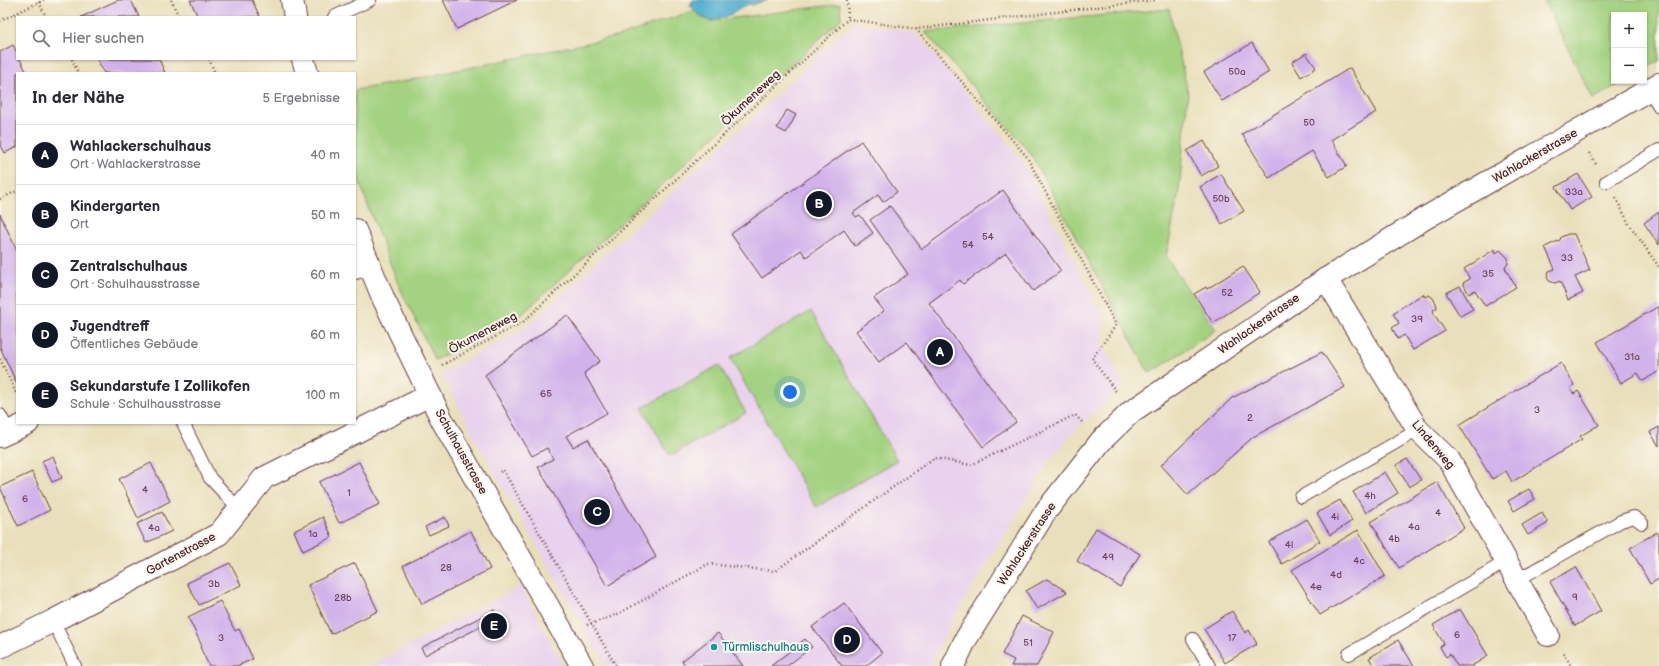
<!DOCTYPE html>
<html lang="de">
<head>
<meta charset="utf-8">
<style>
	body { margin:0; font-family:"Balsamiq Sans",sans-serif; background:#f7f7f7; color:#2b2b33 }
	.controls { position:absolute; right:12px; top:12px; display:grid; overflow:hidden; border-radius:0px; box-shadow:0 1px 3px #0004 }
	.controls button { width:36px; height:36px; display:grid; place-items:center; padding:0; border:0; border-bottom:1px solid #e1e1e2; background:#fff; color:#2b2b33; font:20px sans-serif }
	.you { position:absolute; left:790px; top:392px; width:14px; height:14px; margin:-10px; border:3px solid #fff; border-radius:50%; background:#1a73e8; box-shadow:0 0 0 6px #1a73e833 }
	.badge { display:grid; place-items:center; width:26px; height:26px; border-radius:50%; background:#111827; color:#fff; font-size:13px; font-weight:700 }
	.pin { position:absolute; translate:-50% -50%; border:2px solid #fff; box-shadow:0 1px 4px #0006 }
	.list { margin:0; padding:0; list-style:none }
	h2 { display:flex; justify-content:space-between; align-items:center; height:52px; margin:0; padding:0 16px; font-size:17px }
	h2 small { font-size:13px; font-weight:400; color:#7c7c81 }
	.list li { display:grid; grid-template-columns:26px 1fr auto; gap:12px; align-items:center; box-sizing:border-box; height:60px; padding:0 16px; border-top:1px solid #e1e1e2 }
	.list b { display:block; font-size:15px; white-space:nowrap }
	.list p { margin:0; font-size:13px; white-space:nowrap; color:#7c7c81 }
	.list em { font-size:13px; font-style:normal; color:#7c7c81 }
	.icon { flex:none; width:22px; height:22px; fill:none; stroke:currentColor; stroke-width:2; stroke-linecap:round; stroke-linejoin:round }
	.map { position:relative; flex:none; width:1659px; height:666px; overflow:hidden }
	.search { position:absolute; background:#fff; box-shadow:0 1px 3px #0004; left:16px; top:16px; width:340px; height:44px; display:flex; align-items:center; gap:10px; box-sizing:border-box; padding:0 14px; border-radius:0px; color:#7c7c81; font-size:15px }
	.panel { position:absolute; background:#fff; box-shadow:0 1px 3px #0004; left:16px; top:72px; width:340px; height:352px; border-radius:0px }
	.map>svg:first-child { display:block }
	.built { fill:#e9d2ed }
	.green { fill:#a3d280; stroke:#767856 }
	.water { fill:#51b0d0; stroke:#4e687e }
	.building { fill:#d2b2eb }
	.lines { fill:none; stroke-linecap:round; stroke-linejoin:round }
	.service-casing { stroke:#623c40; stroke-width:14 }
	.minor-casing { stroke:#623c40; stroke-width:24 }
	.tertiary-casing { stroke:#623c40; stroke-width:24 }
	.path { stroke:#623c40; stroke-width:2.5; stroke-dasharray:1 3; stroke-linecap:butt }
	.service { stroke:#fff; stroke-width:12 }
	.minor { stroke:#fff; stroke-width:22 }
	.tertiary { stroke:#fff; stroke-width:22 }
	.culture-dot { fill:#0f9aa8; stroke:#fbf7ec; stroke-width:1.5 }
	.labels { text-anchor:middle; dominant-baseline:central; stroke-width:4; stroke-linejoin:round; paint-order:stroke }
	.number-label { font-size:10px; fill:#6c445b }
	.street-label { font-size:12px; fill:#4a1f2b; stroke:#fbf7ec }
	.culture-label { font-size:12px; fill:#0d838f; stroke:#fbf7ec; text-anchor:start }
</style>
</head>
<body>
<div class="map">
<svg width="1659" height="666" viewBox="0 0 1659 666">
	<rect width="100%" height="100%" fill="#fbf7ec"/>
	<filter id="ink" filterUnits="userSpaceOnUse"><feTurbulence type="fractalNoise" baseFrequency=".025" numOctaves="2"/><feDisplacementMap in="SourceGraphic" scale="8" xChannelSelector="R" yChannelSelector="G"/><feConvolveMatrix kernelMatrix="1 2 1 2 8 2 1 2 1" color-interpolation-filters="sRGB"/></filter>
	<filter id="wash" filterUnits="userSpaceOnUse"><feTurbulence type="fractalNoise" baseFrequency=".012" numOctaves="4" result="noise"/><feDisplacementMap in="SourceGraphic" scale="16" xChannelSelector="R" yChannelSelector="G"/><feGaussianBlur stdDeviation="0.9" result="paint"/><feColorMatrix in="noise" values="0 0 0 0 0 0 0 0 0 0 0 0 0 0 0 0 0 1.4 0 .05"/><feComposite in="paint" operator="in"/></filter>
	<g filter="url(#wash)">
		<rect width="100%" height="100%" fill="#e9dfba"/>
		<path class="built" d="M854,23l62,10 106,127 81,156v28l21,41 -49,45 -26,31 -100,166 -20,39h-323l-123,-214 -42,-78 86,-47z
			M521,586l42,80h-194z"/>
		<path class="green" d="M1544,0h115v61l-15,8v-54h-30v66h10l-31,18z
			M840,4l1,15 -322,298 -84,43 -36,-74 -28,-72 -16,-45v-79l46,-8 219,-46 75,-26 6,7 10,4z
			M1169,9l19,84 -9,98 -13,66 50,73 -56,37 -11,6 -118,-219 -106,-122z
			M811,311l86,149 -81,47 -86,-149z
			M719,365l27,48 -76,43 -28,-48z"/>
		<path class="water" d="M693,0h74c-5,3 -10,2 -14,5l-5,-1 -18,11 -19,6 -10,-4 -11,-12z"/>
		<g id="blocks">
			<path class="building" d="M118,0h13l8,17h-58z
				M190,0h62l8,17h-62z
				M443,0h74l-60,29z
				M1252,43l17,29 -47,29 -18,-29z
				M13,45l4,8v6h3l7,14h-10v74l-12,6 -5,-9v-92z
				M1306,53l10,15 -15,9 -9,-15z
				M97,59h62l6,14h-61z
				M1350,68l26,44 -45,28 16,26 -18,11 -17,-26 -43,27 -27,-44z
				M787,110l9,5 -10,18 -9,-5z
				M861,141l36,51 -14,10 -5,-7 -25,18 3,4 4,-2 13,18 -18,13 -11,-16 -38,27 -5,-7 -39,28 -31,-44z
				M1204,141l14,25 -17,10 -14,-25z
				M1221,174l23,37 -22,13 -22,-37z
				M1578,174l14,23 -22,13 -14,-23z
				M1003,190l58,81 -28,20 -27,-38 -43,31 -3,-4 -31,23 87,119 -33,25 -76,-105 -28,20 -23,-31 28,-20 -10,-13 34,-24 -38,-54 20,-14 32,43z
				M1659,212v33l-15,-22z
				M0,214l17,37v133l-17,-37z
				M1568,234h6l16,36 -15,7 8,16 -15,7 -8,-19 -5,2 -6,-2 -2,-4 2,-6 6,-2 -10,-22 15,-7 1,-3z
				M1495,249l1,4 4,-3 8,8v6l-3,2 1,4 10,17 -31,19 -10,-16 -6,4 -6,-11 7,-4 -6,-10z
				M1243,266l17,26 -47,31 -19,-29 12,-7 1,2z
				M1460,286l13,23 -13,7 -14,-23z
				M1423,294l2,3 4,-2 4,3 3,5 1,5 -4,2 1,4 11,17 -32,19 -9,-15 -6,4 -6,-11 7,-5 -6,-10z
				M1659,306v65l-16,10 -5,-8 -17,10 -24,-41z
				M567,315l33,46 -16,12 23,40 -41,23 7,11 15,-8 68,118 -49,29 -69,-119 15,-8 -6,-11 -15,8 -47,-81z
				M1322,352l23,35 -92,50 -65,58 -27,-30 71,-67z
				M1561,363l13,22 -4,3 4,6 4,-3 21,34 -19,11 2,3 -70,43 -6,-11 -14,8 -33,-54z
				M1659,427v19l-9,-14z
				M53,456l9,22 -10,4 -10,-21z
				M1407,459l14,21 -12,7 -13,-22z
				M359,462l21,42 -41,19 -20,-41z
				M151,463l19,38 -32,17 -19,-39z
				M32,472l18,38 -32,16 -18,-39z
				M1385,472l13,21 -32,20 -13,-21z
				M1437,482l27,46 -65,40 -28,-46z
				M1529,489l6,10 -21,12 -6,-10z
				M1340,500l12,21 -22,14 -13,-22z
				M162,512l10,19 -26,12 -9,-19z
				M1542,513l6,10 -20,12 -6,-10z
				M323,517l9,20 -29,14 -9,-20z
				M445,517l4,9 -20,9 -4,-8z
				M1307,519l13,22 -38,23 -13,-22z
				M1096,528l44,26 -20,33 -43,-26z
				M1358,530l27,46 -65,39 -28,-45z
				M471,531l19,38 -68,35 -19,-38z
				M1657,532l2,3v44l-9,5 -20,-36z
				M230,563l11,22 -42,20 -12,-22z
				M355,563l23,48 -47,23 -23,-49z
				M1576,567l25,44 -26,15 -25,-44z
				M1047,579l20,13 -30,17 -11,-18z
				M220,601l15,30 4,-2 14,30 -16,7h-28l-9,-19 2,-1 -14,-29z
				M844,603l38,50 -16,13h-24l-30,-39z
				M1460,609l28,47 -15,9 1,1h-17l-7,-12 -4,3 -6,-10 4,-3 -11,-19z
				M494,610l4,8 -73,37 -4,-7z
				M1232,611l13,22 4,-3 8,14 -32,19 -21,-34z
				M1022,616l32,16 -17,34h-26l3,-6 -12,-6z
				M718,633l25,33h-57l-4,-5z
				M805,639l7,8 -25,19h-16z
				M1398,640l16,26h-40l-5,-8z"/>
		</g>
	</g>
	<g filter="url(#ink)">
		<use href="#blocks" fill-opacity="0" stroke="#623c40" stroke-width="1"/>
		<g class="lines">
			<defs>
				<path id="service" d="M334,17l36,-17
					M1649,90l10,16
					M1606,182l53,-32
					M0,415l9,17
					M183,423l27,55 29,31
					M1301,497l117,-67
					M1517,580l104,-59 13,-4 8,6
					M53,621l22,45
					M1193,639l16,27
					M1349,654l158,-93"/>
				<path id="minor" d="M355,268l13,-6
					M1326,279l92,151 31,30 99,175
					M0,436l28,-13
					M0,647l53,-26 166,-87 45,-56 166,-83"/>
				<path id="tertiary" d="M292,0l3,17
					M303,59l4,14
					M355,230l29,70 58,120 140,246
					M953,666l13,-27 80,-128 55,-70 30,-29 195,-133 101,-62 232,-133"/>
			</defs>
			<use href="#service" class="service-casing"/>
			<use href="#minor" class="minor-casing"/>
			<use href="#tertiary" class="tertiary-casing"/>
			<path class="path" d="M171,0l8,17
				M847,0l1,19
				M39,2l7,15
				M848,19l68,10 239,-29
				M0,21l44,-21
				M916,29l111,128 89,168 -24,34 25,34
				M72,59l6,14
				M209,59l5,12
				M1589,153l8,13
				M1616,198l13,26 30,43
				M0,199l17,-8
				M0,359l17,36
				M442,365l81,-43 325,-303
				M500,472l3,-2 113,196
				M587,625l29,-10 92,-51 67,7 159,-113 37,7 104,-50 9,9
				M1564,653l7,13"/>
			<use href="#service" class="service"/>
			<use href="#minor" class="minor"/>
			<use href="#tertiary" class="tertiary"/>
		</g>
	</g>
	<circle class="culture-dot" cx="714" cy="647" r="4"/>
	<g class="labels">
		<g class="number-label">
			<text x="1237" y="72">50a</text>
			<text x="1309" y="123">50</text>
			<text x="1574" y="192">33a</text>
			<text x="1221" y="199">50b</text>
			<text x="988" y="237">54</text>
			<text x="968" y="245">54</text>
			<text x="1567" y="258">33</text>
			<text x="1488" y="274">35</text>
			<text x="1227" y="293">52</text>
			<text x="1417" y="319">39</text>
			<text x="1632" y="357">31a</text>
			<text x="546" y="394">65</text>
			<text x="1537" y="410">3</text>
			<text x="1250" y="418">2</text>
			<text x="145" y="490">4</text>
			<text x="349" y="493">1</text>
			<text x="1370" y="496">4h</text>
			<text x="25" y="499">6</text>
			<text x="1438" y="513">4</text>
			<text x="1335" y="517">4i</text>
			<text x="1414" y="527">4a</text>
			<text x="154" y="528">4a</text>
			<text x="313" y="534">1a</text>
			<text x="1394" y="539">4b</text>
			<text x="1289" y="545">4l</text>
			<text x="1108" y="557">49</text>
			<text x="1359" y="561">4c</text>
			<text x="446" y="568">28</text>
			<text x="1336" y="575">4d</text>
			<text x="214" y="584">3b</text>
			<text x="1316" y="587">4e</text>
			<text x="1575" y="597">9</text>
			<text x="343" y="598">28b</text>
			<text x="1457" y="635">6</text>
			<text x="221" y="638">3</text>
			<text x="1232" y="638">17</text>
			<text x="1028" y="643">51</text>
		</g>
		<g class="street-label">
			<text transform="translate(751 98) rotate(-43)">Ökumeneweg</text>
			<text transform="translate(1535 156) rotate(-30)">Wahlackerstrasse</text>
			<text transform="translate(1259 324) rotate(-35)">Wahlackerstrasse</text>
			<text transform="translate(483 333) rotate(-28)">Ökumeneweg</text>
			<text transform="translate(1433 445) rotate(50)">Lindenweg</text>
			<text transform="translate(461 452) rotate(61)">Schulhausstrasse</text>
			<text transform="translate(1027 544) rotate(-57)">Wahlackerstrasse</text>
			<text transform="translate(181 554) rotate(-28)">Gartenstrasse</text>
		</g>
		<g class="culture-label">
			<text x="722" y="647">Türmlischulhaus</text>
		</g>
	</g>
</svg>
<div class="controls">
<button>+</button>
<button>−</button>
</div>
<div class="you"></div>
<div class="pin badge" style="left:940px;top:352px">A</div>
<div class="pin badge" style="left:819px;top:204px">B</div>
<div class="pin badge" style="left:597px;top:512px">C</div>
<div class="pin badge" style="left:847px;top:640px">D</div>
<div class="pin badge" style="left:494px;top:626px">E</div>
<div class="search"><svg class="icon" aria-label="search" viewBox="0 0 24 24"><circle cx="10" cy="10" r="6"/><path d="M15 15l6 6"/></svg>Hier suchen</div>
<section class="panel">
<h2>In der Nähe<small>5 Ergebnisse</small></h2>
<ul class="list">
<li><span class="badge">A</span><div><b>Wahlackerschulhaus</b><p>Ort · Wahlackerstrasse</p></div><em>40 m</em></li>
<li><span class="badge">B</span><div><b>Kindergarten</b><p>Ort</p></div><em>50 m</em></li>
<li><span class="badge">C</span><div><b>Zentralschulhaus</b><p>Ort · Schulhausstrasse</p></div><em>60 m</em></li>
<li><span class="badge">D</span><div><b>Jugendtreff</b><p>Öffentliches Gebäude</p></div><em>60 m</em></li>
<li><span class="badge">E</span><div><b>Sekundarstufe I Zollikofen</b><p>Schule · Schulhausstrasse</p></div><em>100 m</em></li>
</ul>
</section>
</div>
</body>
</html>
